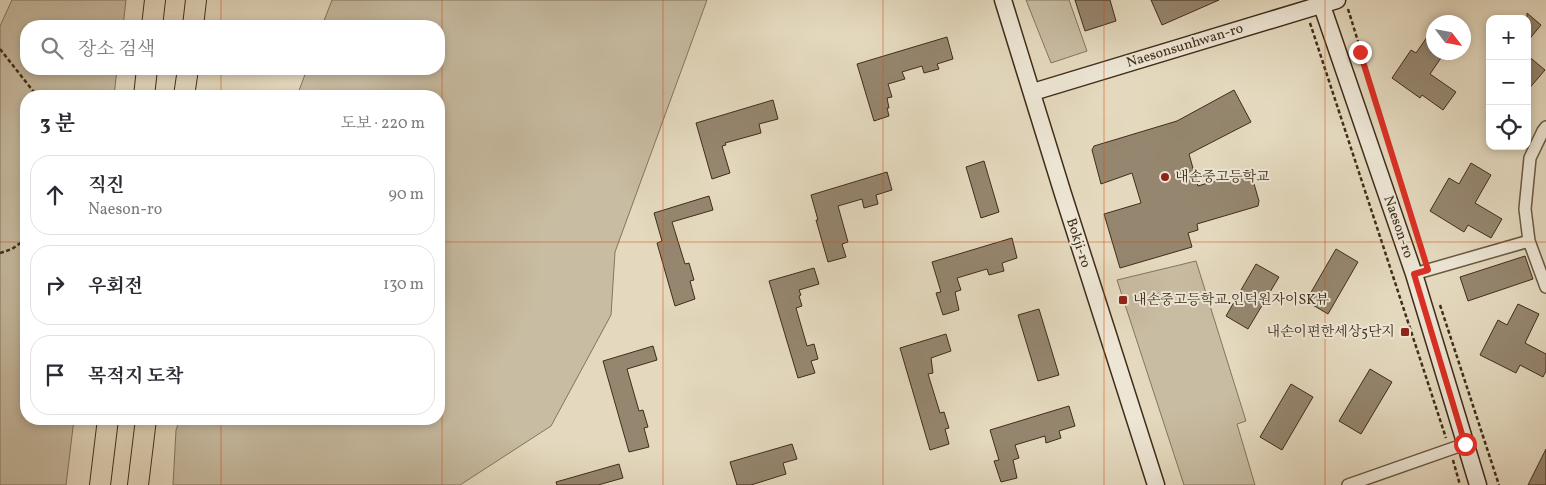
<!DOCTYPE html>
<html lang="ko">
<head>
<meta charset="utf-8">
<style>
	body { margin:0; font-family:Vollkorn,"Noto Serif KR",serif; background:#f7f7f7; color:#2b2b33 }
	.controls { position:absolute; right:15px; top:15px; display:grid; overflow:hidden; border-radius:10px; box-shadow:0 2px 8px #0003 }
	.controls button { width:45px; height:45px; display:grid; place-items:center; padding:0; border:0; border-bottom:1px solid #e1e1e2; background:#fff; color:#2b2b33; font:25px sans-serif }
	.compass { position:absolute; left:1426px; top:15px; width:45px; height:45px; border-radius:50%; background:#fff; box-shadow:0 2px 8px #0003; rotate:122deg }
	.stop { position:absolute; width:15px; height:15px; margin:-11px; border:4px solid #d93025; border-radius:50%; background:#fff }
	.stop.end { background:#d93025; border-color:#fff; box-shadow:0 1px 5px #0008 }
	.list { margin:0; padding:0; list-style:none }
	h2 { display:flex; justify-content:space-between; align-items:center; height:65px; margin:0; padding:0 20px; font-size:21px }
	h2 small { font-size:16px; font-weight:400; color:#7c7c81 }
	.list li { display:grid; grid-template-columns:32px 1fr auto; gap:15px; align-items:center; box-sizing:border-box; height:80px; margin:0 10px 10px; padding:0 10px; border:1px solid #e1e1e2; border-radius:20px }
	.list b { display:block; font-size:19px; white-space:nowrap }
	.list p { margin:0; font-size:16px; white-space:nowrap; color:#7c7c81 }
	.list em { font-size:16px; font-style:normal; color:#7c7c81 }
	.icon { flex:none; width:28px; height:28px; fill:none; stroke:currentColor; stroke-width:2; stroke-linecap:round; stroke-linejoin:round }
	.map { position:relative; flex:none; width:1546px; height:485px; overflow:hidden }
	.search { position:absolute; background:#fff; box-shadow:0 2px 8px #0003; left:20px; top:20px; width:425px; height:55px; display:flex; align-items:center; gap:12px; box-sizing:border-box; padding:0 18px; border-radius:20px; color:#7c7c81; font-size:19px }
	.panel { position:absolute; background:#fff; box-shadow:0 2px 8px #0003; left:20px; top:90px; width:425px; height:335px; border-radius:20px }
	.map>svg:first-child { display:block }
	.green { fill:#c8bca2; stroke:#84745e }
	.building { fill:#95866f; stroke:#402d1a }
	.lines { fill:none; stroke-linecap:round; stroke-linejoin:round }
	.street-casing { stroke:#695843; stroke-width:14 }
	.secondary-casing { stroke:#402d1a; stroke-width:19 }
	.highway-casing { stroke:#402d1a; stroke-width:22 }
	.path { stroke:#402d1a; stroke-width:2.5; stroke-dasharray:4 2.5; stroke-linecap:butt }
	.street { stroke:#ede6d5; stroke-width:11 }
	.secondary { stroke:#ede6d5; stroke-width:16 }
	.highway { stroke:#e4d9be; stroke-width:20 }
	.route { stroke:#d93025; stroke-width:6 }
	.grid { fill:none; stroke:#cf520e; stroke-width:1; stroke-opacity:0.55 }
	.poi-dot { fill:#8f2418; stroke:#ede6d5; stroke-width:2 }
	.labels { text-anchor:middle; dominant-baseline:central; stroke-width:4; stroke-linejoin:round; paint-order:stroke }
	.street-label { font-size:14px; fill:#402d1a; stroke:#ede6d5 }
	.poi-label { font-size:14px; fill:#402d1a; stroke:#ede6d5; text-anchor:start }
</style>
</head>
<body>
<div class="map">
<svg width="1546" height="485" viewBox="0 0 1546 485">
	<rect width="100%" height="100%" fill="#e4d9be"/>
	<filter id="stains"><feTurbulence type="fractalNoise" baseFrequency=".004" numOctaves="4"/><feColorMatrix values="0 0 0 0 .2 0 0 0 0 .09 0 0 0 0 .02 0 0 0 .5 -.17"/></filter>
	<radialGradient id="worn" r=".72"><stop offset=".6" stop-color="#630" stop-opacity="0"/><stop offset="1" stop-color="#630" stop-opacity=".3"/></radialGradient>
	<path class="green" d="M12,0h114l-3,26h-97v43h91l-3,27h-88v323h48l-8,66h-66v-459z
		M332,0h375l-92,252 -4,63 -60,111 -91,59h-287l3,-55 4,-11h259v-323h-142l10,-27h132v-43h-117z
		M1026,0h43l18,51 -36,12z
		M1196,261l50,160 -9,3 18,61h-71l-67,-205z"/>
	<path class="building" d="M1075,0h35l6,21 -31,10z
		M1151,0h68l-57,25z
		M1527,13l14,12 -14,17z
		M1434,27v25h11l-15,22 26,18 -13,18 -21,-15 -2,3 -28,-20 19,-28 5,3z
		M947,37l6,22 -16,5 2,5 -15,4 -2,-7 -20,6 3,7 -17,5 4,13 -5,1 2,10h-2l2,8 -15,5 -17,-57z
		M1527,55l18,15 -18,21z
		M1234,90l17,32 -62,32 9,32 52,-16 9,31 -1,5 -61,18 1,6 -10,3 4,14 -72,21 -16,-54 37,-11 -9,-30 -31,11 -9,-34 2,-4 83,-25z
		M773,100l5,19 -19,5 2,9 -36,10 1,2 -4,1 8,27 -18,6 -16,-56z
		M984,161l15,51 -18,6 -15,-51z
		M1471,163l20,12 -16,28 27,16 -11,19 -23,-13 -4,7 -34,-21 19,-33 10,6z
		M887,172l5,18 -16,5 2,9 -14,4 -2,-9 -24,7 10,36 -6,2 4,13 -18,5 -12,-42h2l-7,-25z
		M709,196l4,14 -41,12 13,42 4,-1 5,17 -4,1 5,18 -20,7 -18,-63 5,-2 -8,-28z
		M1012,238l5,20 -15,5 2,8 -15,4 -2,-6 -30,9 4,12 -6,2 4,18 -16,5 -7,-22 5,-1 -9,-30z
		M1336,249l22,13 -30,52 -22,-13z
		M1525,256l8,23 -65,22 -8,-24z
		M1256,264l23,13 -31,52 -22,-13z
		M814,268l5,16 -20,6 2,5 -2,1 3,10 -6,2 11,38 7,-2 4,15 -7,2 4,12 -17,5 -29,-97z
		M1518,304l21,10 -14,29 21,11v17l-3,6 -23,-12 -4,8 -36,-18 18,-35 9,5z
		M1039,309l20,66 -21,6 -20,-66z
		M946,334l5,17 -20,7 2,15 -5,1 12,39 4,-1 5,16 -4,1 4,15 -19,6 -30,-102z
		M653,346l4,14 -30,9 12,42 4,-1 5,17 -4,1 5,19 -20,5 -26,-91z
		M1370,369l22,13 -31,52 -22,-13z
		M1291,384l22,13 -31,53 -22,-13z
		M1069,406l6,20 -16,5 2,7 -15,5 -1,-7 -30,9 4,13 -6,2 4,18 -16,4 -7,-21 5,-1 -9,-30z
		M792,444l5,15 -14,4 3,11 -35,11h-14l-7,-23z
		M1546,449v36h-18z
		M619,464l4,14 -25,7h-41l-1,-3z"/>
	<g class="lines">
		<defs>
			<path id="street" d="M1546,127l-3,4 -13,27 -5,51 4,32 17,46
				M1414,274l115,-33
				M1348,485l117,-41"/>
			<path id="secondary" d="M1003,0l60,194 93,291
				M1320,0l94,274 64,211
				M1033,92l304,-92"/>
			<path id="highway" d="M152,26l3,-26
				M193,26l3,-26
				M144,96l3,-27
				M184,96l4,-27
				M100,485l8,-66
				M138,485l8,-66"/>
		</defs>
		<use href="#street" class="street-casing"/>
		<use href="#secondary" class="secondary-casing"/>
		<use href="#highway" class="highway-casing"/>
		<path class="path" d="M1348,9l72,233
			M1310,23l136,415
			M0,49l37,47
			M0,253l12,-4 14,-10
			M1440,305l59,180
			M1453,460l7,25"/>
		<use href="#street" class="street"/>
		<use href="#secondary" class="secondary"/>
		<use href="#highway" class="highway"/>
	</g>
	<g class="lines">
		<path class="route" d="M1360,52l68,218 -14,4 51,170"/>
	</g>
	<path class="grid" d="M221,0v26M442,0v485M663,0v485M883,0v485M1104,0v485M1325,0v485M221,69v27M0,242h26M439,242h1107M221,419v66"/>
	<g class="poi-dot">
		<circle cx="1165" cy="177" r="5"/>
		<rect x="1118" y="295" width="10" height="10" rx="2.5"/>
		<rect x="1400" y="327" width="10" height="10" rx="2.5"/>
	</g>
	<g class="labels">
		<g class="street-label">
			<text transform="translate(1185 46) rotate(-17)">Naesonsunhwan-ro</text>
			<text transform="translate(1398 227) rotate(71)">Naeson-ro</text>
			<text transform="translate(1078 243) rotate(72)">Bokji-ro</text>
		</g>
		<g class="poi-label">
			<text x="1175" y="177">내손중고등학교</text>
			<text x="1133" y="300">내손중고등학교.인덕원자이SK뷰</text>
			<text x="1395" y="332" text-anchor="end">내손이편한세상5단지</text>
		</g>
	</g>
	<rect width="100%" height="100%" filter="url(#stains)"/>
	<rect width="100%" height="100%" fill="url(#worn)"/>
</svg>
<div class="controls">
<button>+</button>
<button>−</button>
<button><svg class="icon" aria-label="locate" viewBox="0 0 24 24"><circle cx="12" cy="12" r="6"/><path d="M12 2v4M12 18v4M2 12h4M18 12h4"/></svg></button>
</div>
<svg class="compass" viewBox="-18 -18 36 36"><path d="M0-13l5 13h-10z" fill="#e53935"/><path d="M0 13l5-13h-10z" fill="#7c7c81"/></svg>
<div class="stop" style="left:1465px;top:444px"></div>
<div class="stop end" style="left:1360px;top:52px"></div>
<div class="search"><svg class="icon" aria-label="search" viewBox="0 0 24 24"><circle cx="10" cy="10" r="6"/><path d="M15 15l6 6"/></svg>장소 검색</div>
<section class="panel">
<h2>3 분<small>도보 · 220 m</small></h2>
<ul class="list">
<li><svg class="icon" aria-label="ahead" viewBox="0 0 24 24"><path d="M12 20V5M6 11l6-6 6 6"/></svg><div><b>직진</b><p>Naeson-ro</p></div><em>90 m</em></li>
<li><svg class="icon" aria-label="right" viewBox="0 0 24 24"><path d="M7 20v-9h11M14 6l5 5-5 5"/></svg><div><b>우회전</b></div><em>130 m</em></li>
<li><svg class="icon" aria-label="arrive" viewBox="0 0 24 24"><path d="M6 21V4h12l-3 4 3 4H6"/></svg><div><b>목적지 도착</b></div></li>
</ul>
</section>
</div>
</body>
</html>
